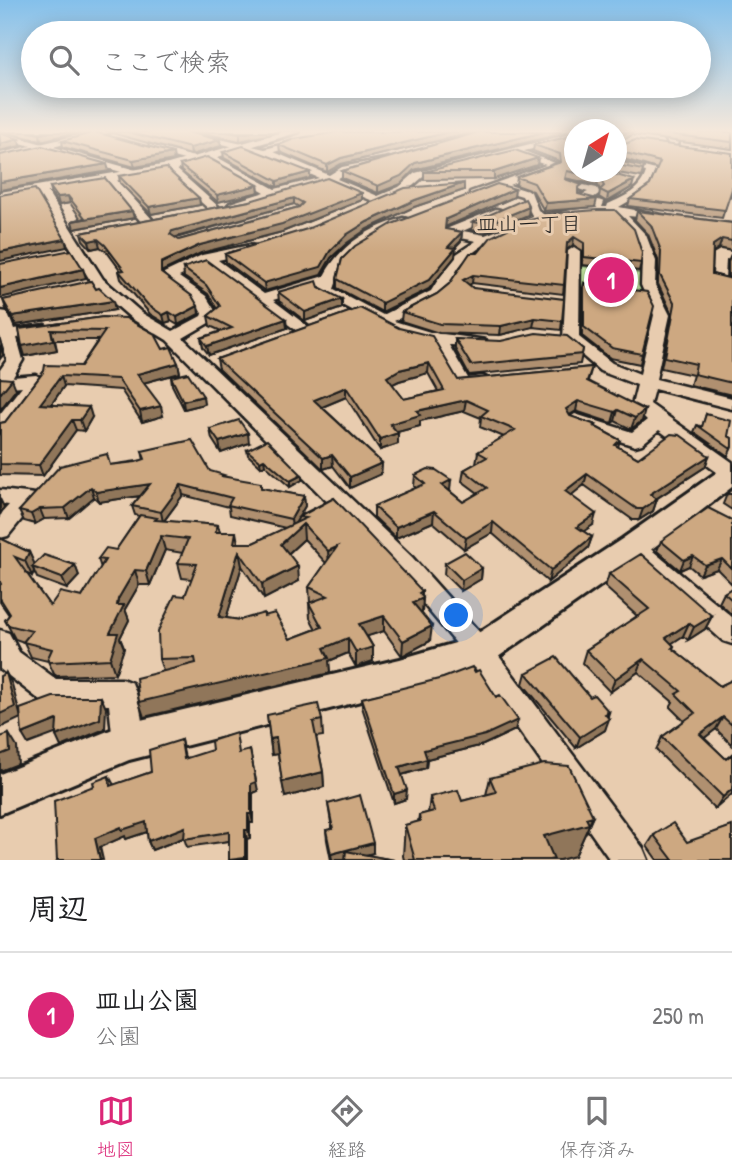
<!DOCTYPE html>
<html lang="ja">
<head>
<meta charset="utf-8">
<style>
	body { margin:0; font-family:"Patrick Hand","Klee One",sans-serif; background:#f2f2f2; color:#202124 }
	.compass { position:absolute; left:564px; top:119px; width:63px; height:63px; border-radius:50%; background:#fff; box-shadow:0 4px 18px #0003; rotate:37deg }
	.you { position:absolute; left:457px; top:616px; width:24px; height:24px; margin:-18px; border:5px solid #fff; border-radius:50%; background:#1a73e8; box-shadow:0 0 0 10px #1a73e833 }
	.badge { display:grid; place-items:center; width:46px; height:46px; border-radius:50%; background:#db2777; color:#fff; font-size:23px; font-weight:700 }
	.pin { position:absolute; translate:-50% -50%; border:4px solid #fff; box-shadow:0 2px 7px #0006 }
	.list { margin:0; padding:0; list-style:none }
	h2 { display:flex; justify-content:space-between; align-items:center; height:91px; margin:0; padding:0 28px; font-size:30px }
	h2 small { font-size:23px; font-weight:400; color:#757577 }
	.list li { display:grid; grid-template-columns:46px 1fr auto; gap:21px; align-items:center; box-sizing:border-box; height:126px; padding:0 28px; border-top:2px solid #e0e0e0 }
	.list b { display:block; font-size:26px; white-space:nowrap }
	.list p { margin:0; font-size:23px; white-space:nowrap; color:#757577 }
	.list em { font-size:23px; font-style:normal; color:#757577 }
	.icon { flex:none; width:38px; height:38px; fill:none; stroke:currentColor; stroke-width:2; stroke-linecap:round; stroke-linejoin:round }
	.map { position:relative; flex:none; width:732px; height:860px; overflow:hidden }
	.search { position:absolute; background:#fff; box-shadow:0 4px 18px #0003; left:21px; right:21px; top:21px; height:77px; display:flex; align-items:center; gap:18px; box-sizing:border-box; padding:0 24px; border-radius:38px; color:#757577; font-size:26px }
	.sheet { height:217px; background:#fff }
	nav { display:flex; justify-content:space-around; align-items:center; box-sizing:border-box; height:98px; border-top:2px solid #e0e0e0; background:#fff; font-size:19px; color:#757577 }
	nav a { display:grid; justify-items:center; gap:4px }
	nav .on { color:#db2777 }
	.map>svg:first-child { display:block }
	.green { fill:#c6eaa3; stroke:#718360; stroke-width:2 }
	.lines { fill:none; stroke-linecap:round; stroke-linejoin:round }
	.minor-casing { stroke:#1c1c1c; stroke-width:5 }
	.tertiary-casing { stroke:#1c1c1c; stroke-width:6 }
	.minor { fill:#e8ccaf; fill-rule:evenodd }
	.tertiary { fill:#e8ccaf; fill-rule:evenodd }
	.wall { fill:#b0906f; stroke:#1c1c1c; stroke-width:2; fill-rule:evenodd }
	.shaded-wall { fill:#90765a; stroke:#1c1c1c; stroke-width:2 }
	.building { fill:#cda881; stroke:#1c1c1c; stroke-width:2; fill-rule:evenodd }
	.labels { text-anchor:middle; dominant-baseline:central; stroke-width:6; stroke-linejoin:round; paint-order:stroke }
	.far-neighbourhood-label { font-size:21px; fill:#1c1c1c; stroke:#e8ccaf }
</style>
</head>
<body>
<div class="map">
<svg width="732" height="860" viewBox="0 0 732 860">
	<rect width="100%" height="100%" fill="#e8ccaf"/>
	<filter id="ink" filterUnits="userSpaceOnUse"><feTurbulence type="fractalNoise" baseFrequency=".0143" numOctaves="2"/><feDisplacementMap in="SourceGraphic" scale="14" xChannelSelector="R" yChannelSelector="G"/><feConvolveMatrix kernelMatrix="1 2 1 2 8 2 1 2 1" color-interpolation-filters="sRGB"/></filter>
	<g filter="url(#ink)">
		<path class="green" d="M574,265l75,9 6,27 -82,-13z"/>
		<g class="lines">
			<defs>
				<path id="minor" d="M0,132l143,40 1,2 -9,2 -135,-39z
					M175,132h13l77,17 43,-11v4l-34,10 55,23 13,-8 47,-9v4l-40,9 -12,8 41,17 21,-9 16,-14 159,-40v6l-50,12 36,14 -51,20 22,7 7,18 6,5 51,-9 -16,-6v-4l9,-4 -22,-7v-4l31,7 3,5 -7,5 11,4 -2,5h5l1,-3c16,-7 33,-14 38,-32l-30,-6v-6l40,10 -10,21 -27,16 48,9 -6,3 -33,-3 18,19 10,26 -1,24 15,30 -14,64 76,19v11l-78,-20 -4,15 82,58v18l-7,-2 -66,-48 -17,14 -7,2 -67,-22 -2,-4 9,-6 57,18 15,-12 -15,-15 5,-20 -37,-14 -37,-32 5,-88 6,-4 6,4 -1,86 33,26 28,11 14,-59 -13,-30 1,-24 -8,-25 -20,-21c-45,-5 -120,12 -152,48 -8,9 -11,23 -20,32 -10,12 -34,19 -48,26l36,11 56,8v6l-37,-1 19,33 15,-2 9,5 -3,4 -26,4 -9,-5 -22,-42 -43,-12 -68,-36v-8l-48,14 37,28v6l-6,2 -98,-72 -27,13 27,19 13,21 -36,21 229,219 77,86 154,205 5,12h-38l-141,-201 -73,-88 -229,-231 -35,-21 -39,-34 -57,-95 9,-2 58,91 39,34 31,18 30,-16 -8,-13 -31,-23v-6l38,-18 48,-10 5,1v6l-37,8 46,34 60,-18c17,-32 45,-48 79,-58l4,1v6c-35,14 -61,26 -73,64l49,26 48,-24 21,-34 24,-16 -30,-6v-6l50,-20 4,1v4l-37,17 22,4 48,-18 -11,-21 -24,-7 -24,8 -4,-1v-4l76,-27 -32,-11 -91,23 -16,14 -29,12 -49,-20 -29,5 -66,20 -6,-3 2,-2 35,-11 -56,-32v-4h6l60,33 44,-11 -57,-24z
					M660,132h8l10,11 -11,14 -19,5v-4l13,-5 7,-10z
					M150,145l52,14 2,2 -5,3 -52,-14z
					M165,166h8l46,41v4h-8l-46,-41z
					M106,177h8l38,42v6h-8l-38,-44z
					M720,250l12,2v8l-6,-1 -1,20 7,1v8l-21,-6 2,-28z
					M0,311l7,1 7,17 31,-4 8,5 -8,5 -28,3 6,22 -10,17 23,-2 9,5 -38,51 -7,2v-19l22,-28 -22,2v-18l7,-10 -7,-24z
					M0,490l35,4 3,5 -30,37 -8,2v-23l9,-10 -9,-1z
					M633,538l8,3 91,76v27l-9,-3 -98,-88 -4,-6 4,-6z
					M0,630l9,3 10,19 37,27h66l10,4c8,18 15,51 7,69l-11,5 -11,-5 -4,-10 -4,-37h-58l-10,-4 -41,-32z"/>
				<path id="tertiary" d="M92,132h18l-110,29v-8z
					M282,132h17l-130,40 -169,28v-8l168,-28z
					M732,465v22l-88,68 -153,107 -91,29 -271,69 -129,54v-40l128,-51 272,-64 69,-20 153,-100 101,-71z"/>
			</defs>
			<use href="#minor" class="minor-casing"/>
			<use href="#tertiary" class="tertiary-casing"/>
			<use href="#minor" class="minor"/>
			<use href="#tertiary" class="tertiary"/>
		</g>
		<path class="wall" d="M5,132h71l-35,9z
			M111,132h76l33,8 1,6 -30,9 -79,-22z
			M198,132h82l-40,9z
			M338,132h137l-134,32 -14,8 -47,-20 -1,-7z
			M479,132h90l-155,38 -13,14 -23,9 -36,-15v-7z
			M617,132h115v17l-100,-14 -15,8z
			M575,135l35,38 22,14 -25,15 -8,-5 1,-7 -2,-5 -33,-7 16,14 -2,2 16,13 -51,4 -11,-20 -17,-6 1,-8 42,-15v-1l-26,-10 1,-6z
			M62,141l112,19 -39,7 -72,-20z
			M617,147l115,6v44l-3,-1 -7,22 -94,-12 2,-7 20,-14 7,-16 -40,-12z
			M223,152l87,20v6l-33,9 -53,-29z
			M617,161l27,6 -3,10 -29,-5h5z
			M180,165l78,20 1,7 -41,10 -37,-31z
			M537,165l-43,14 -70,1v-8z
			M119,176l80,22 1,7 -49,9 -31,-31z
			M464,183v7l-50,17 -47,22 -20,14 -16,15 -10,17 -56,16 -39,-29 -1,-8z
			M50,187l84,31 -60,11 -2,-8 9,-2 -11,-16 -11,2 -7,-11z
			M362,193v7l-80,32 -81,21 -38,18v3l36,40 -21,11 -7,-4 -6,2 -15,-9 -29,-35 -2,-8h2l-14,-19 -7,-5 -9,2 -8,-9 -2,-7 169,-32zM294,204l5,3 -120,33 -3,-2z
			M514,197l-69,30v2l17,3 -1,9 -7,7 1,9 -26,32 -47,23 -45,-24v-9l5,-20z
			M637,211l95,12v28l-13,-3 -6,4 -1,22 20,5v116l-42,-10 3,-10 -32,-7 11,-54 -14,-30v-24l-10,-26 -13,-14z
			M559,213l82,50 -2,8 -57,-6 1,-14 -10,-6 -7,5 -2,35 -1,9 -91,-11 -3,2 4,3 89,33 -1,9 -28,-3 -33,8 -61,-2 -38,-12 1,-9 35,-18 12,-10 29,-31z
			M528,215l-42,17 -14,-2 1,-8z
			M732,253v25l-4,-1v-15z
			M183,268l104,60 -78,27 -6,-8 -2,-9 20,-7 -11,-5 -2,-10 9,-7 -9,-15 -24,-17z
			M584,283l58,71 -2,10 -30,-6 -28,-22v-44z
			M96,289l19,21 -99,15 -10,-16 -3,-9z
			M278,292l64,7v9l-37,13 -26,-20z
			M360,308l98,72 134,-13 -4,14 54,40 -11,8 -16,-8 -3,2 -36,-12 -7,5 27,9v2l24,13 -2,7 20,11 71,-2 -4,11 -49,32h1l-4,12 -14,9h-6l-49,-35 -13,10 22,30 -10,6 9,6 -4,11 -40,34 -56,-49 -28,16 -31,-27 -37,16 -22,-21v-11l42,-18 -2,-2 1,-11 35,16 13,11 15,-9 -16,-12 2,-11 12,-7 2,-11 26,-15 -24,-10 1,-9 -17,-7 -44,10v5l-23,6 1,12 -18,6 -34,-53 -24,10 60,56 -1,11 -31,14 -17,-22 -10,3 -104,-100 -2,-10zM428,373l10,18 -34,8 -12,-15 7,-3z
			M103,317l60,32 15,14 2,10 -37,10 20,33 -21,6 -21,-32 -57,-4 -13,19 41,12 -8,14 -8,-1 -33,46 -43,-1v-52l5,-1 39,-51 37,-5 17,-26h-43l2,10 -32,6 -3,-10 -3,-17z
			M455,339l128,10 -3,15 -111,11 -14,-26z
			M171,377l33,27 -20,5 -12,-24z
			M706,414l22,22 4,2v9l-4,9 -34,-24 3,-7 5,2z
			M210,429l39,14 -28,10 -9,-14z
			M247,450l55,30 -12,7 -25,-22 -4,2 -13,-12z
			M142,451l120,37 42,8 1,10 -6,10 35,-18 89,100 -2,15 9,28 -28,15 -18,-25 -17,5 6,11v14l-6,3 -11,3 -8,-14 -19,8 1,12 -186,44 19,-46 -4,-12 33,-80 -10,-1 -4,-15 5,-10 -18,-3 -15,35h-11l-14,24 4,11 -9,18 4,10 -9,26 -58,2 -3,-2 -6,-13 -17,-4 -7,-15 -9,-3 -10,-19 4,-5 -9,-13v-17h1l-1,-47 29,14 5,12 41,1 4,11 -12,13 -30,-11 -3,-7 -2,5 -5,-2 23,32 32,-9 19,-29 -3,-9 18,-9 23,-34 -4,-1 -3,-9 8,-10 -41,6 -5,-5 -25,21 -25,1 -9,5 -11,-3 -5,-10 91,-46 34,-5zM183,495l46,12 1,8 56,13 -33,15h-15l-2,-11h-16l-2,-7 -54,-4zM304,539l22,24 -17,24 1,16h-1l1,15 6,11 -26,10 -25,-23 -25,4 -14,-2 16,-52 22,33 35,-18 -11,-27z
			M727,494h5v16l-9,-6z
			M732,520v64l-15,-15 -17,6 -11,-9 -9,4 -23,-19 4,-10z
			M445,563l37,5 -1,11 -20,12 -17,-17z
			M609,574l103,42 -7,13 -17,11 -5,-4 -12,7 3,3 -1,3 47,37 12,-6v65l-16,-16 -12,9 22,21 6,-5v40l-17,15 -59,-59 6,-13 22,-16 -14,-14 3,-5 -35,-30 -28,20 -28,-29 4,-13 51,-34 -32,-29z
			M732,588v27l-13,-12 5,-10z
			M475,672l21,25 22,23 -3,10 -32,15 -56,14 -1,9 -24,7 4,24 -12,4 -32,-96v-9z
			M526,673l64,24 19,15 -4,18 -29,18 -53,-64z
			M267,715l55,5 1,16 -7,1 7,35 1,15 -39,10 -7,-43 -6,1z
			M181,740l4,18 55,-5 18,38 -5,2v30h-3v15l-3,1v21h-18v-19l-42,6 -3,-9 -32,12 -4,-9 -1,-9 -21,7 -1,-3 -25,11 -43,13 37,-74 15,-10 5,9 37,-13z
			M490,778l103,38 -18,40 -16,4h-155l-1,-4 2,-31 13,-3 1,-7 9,-2 2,-16 32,4 24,-6z
			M328,804l45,49 -7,2 28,5h-63l-4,-20 -1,-10 6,-1z
			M654,835l33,7 45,18h-75l-10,-14z"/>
		<path class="shaded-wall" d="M50,132h26l-35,9 -1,-7z
			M252,132h28l-40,9v-7z
			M449,132h26l-134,32 -14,8v-7l14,-7z
			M544,132h25l-155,38 -13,14 -23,9v-7l37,-23z
			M628,132h5l-1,3 -15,8v-6z
			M19,139l1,7 -20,5v-7z
			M220,140l1,6 -30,9 -1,-7z
			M173,153l1,7 -39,7 -2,-7z
			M538,158l-1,7 -43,14v-7z
			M107,164l2,7 -109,19v-8z
			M310,172v6l-33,9v-6z
			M634,180l-2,7 -25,15 1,-8z
			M464,183v7l-50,17 -47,22 -20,14 -16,15 -10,17 -56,16 -1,-8 66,-32 16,-16 21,-13 48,-22z
			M258,185l1,7 -41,10 -1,-7z
			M515,189l-1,8 -69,30 1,-8z
			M362,193v7l-80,32 -81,21 -38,18 -1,10 -1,-8v-10l39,-18z
			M68,196l2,7 -11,2 -2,-8z
			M199,198l1,7 -49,9 -2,-7z
			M294,198v6l-121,34 -3,-4 2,-3z
			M597,199l-2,8 -51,4 2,-8z
			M529,207l-1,8 -42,17 1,-8z
			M132,211l2,7 -60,11 -2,-8z
			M462,232l-1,9 -14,14 1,-8z
			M574,237l-1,8 -8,6 2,-8z
			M65,239l2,8 -67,14v-9z
			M98,239l2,8 -9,2 -2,-8z
			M722,239l-3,9 -9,6 3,-9z
			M456,248l-1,9 -26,32 -47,23v-9z
			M83,269l3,9 -86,20v-10z
			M473,275l-1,8 -9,6v-9z
			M342,299v9l-37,13v-9z
			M113,301l2,9 -99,15 -4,-9z
			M198,306l1,8 -21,11 -1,-8z
			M169,312l2,9 -6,2 -2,-8z
			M535,318l-2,9 -33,8 1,-9z
			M286,319l1,9 -78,27 -2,-9z
			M51,330l6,20 -32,6 -3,-10z
			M0,345l3,10 -3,4z
			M178,363l2,10 -41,11 -2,-10z
			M429,363l-1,10 -29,8 -12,6v-10l12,-7z
			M61,376l3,10 -20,29 -4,-11z
			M12,379l4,10 -16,21v-16z
			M346,387v10l-31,13 -1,-10z
			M203,396l1,8 -20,5 -1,-8z
			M466,400l-2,11 -44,10v5l-30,8v-10l27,-13z
			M578,401l-2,10 -13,8 3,-10z
			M161,406l2,10 -21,6 -2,-11z
			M89,407l3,10 -8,14 -4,-11z
			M618,410l-3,11 -3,2 3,-11z
			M645,410l-3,11 -11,8 4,-11z
			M72,420l4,10 -33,46 -4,-11z
			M248,433l1,10 -28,10 -2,-11z
			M398,433v11l-18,6v-11z
			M332,455l1,11 -10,3v-11z
			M709,456l-4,11 -59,38 4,-11z
			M264,459l1,6 -4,2 -1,-6z
			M382,463l-1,11 -31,14v-11z
			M587,474l-3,11 -21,17 2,-11z
			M302,475v5l-12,7v-6z
			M451,480l-1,11 -8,-6z
			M150,484l3,10 -54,8 -3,-10z
			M181,485l2,10 -20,27 -2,-10z
			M91,487l3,10 -25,21 -4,-10z
			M304,496l1,10 -13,23 -1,-10z
			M0,499l4,8 -4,8z
			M657,499l-4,12 -14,9 4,-11z
			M40,509l4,10 -9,5 -4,-10z
			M434,511l-1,11 -37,16v-11z
			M596,514l-3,11 -19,13 3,-11z
			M493,522l-1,11 -28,16 2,-11z
			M303,524l1,15 -22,20 -1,-15z
			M161,536l4,14 -15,35 -4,-14z
			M592,537l-4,11 -40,34 3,-12z
			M337,547l-8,19 -1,-15z
			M239,551l3,15 -20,66 -3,-15z
			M29,552l7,15h-4l2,4 -2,5 -7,-15z
			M693,556l-4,10 -9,4 4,-10z
			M722,559l-5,10 -17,6 5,-10z
			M75,565l4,11 -12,13 -5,-11z
			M298,566l1,15 -35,18 -2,-15z
			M482,568l-1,11 -20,12 1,-11z
			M135,570l4,15 -14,24 4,11 -9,18 4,10 -9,26 -5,-15v-26l8,-34z
			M422,591v8l1,-1 -1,15 -10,5 1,-15 6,-10z
			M384,616v15l-25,8v-15z
			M712,616l-7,13 -17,11 6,-13z
			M689,623l-6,13 -23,15 6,-13z
			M432,626l-2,15 -28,15 1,-15z
			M348,638v15l-19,8 1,12 -186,44 -5,-15 185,-54z
			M373,647v14l-17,6v-15z
			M643,659l-5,13 -28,20 5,-13z
			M6,673l6,11 9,34 -21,10v-14z
			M101,697l5,11 -1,21 -44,18 -5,-11z
			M609,712l-4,9 4,-2 -4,11 -29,18 4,-11 25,-23z
			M723,717l-7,12 -23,18 7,-13z
			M57,720l6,11 -35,13 -6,-10z
			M518,720l-3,10 -32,15 -60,15 1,-10z
			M9,734l8,13 1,17 -18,7v-16z
			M276,738l2,16 -6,1 -2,-16z
			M250,750l8,41 -5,2v30l-2,-9z
			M427,759l-1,9 -28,8 1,-9z
			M323,772l1,15 -39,10 -3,-15z
			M732,789v5l-17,15 8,-12z
			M407,790l-1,9 -12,4v-9z
			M248,814l2,9v15l-2,-8z
			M593,816l-18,40 -16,4h-23l8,-24 42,-18z
			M146,822l4,9 -24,8 -1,-3 -25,11 3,13h-3l-5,-22 26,-11z
			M185,827l3,9 -36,14 -4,-9z
			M245,830l2,9v21h-1l-1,-2z
			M373,843v10l-27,7h-14l-1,-6z"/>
		<path class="building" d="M29,132h21l-10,2z
			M95,132l78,21 -40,7 -71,-19z
			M128,132h59l33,8 -30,8z
			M226,132h26l-12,2z
			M338,132h111l-108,26 -14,7 -48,-20 15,-6z
			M479,132h65l-129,31 -14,13 -23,10 -36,-15z
			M617,132h11l-11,5z
			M652,132h80v10z
			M0,133l19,6 -19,5z
			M575,135v37h31l28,8 -26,14 -8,-4 4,-4 -5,-8 -32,-7 -2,8 17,6 -4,3v6l19,5 -51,4 -12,-20 -17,-6 44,-15 -1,-8 -26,-9z
			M635,140l97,13v36l-7,21 -95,-11 20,-14 10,-23 -42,-11 -1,1v-5z
			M42,146l65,18 -107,18v-27z
			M243,146l67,26 -33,9 -54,-29z
			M515,150l23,8 -44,14h-70z
			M207,157l51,28 -41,10 -37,-30z
			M617,161l27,6 -1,3 -26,-5z
			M166,168l33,30 -50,9 -30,-31z
			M105,178l27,33 -60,10 13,-3 -17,-22 -11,1 -7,-10z
			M327,178l35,15 -80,31 -82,21 -39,18v10l31,23 6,10 -21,11 -8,-5 -6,3 -15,-10 -29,-34 5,-1 -19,-25 -7,-6 -9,2 -8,-8 169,-32zM294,198l9,5 -4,4 -120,33 -9,-6 2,-3z
			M464,183l-49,17 -48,22 -21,13 -16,16 -9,16 -57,16 -39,-29 82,-25 98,-41z
			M497,184l18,5 -69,30 -1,10 17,3 -14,15 8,1 -27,32 -47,23 -45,-24 5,-20 13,-13 37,-22z
			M35,189l30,50 -65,13v-57z
			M525,199l4,8 -42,17 -14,-2z
			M597,210h18l19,19 8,24 -1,10 -57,-6v-14l-10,-6 -7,6 -3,42 -91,-10 -10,5 10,8 91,11 -2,22 -27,-3 -34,8 -61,-2 -38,-12 35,-18 12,-10 21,-31h8l13,-16 31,-15 37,-9z
			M637,211l95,12v18l-10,-2 -9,6 -1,29 20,5v104l-38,-9 2,-10 -31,-7 10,-53 -15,-29 1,-24 -10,-26z
			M71,250l12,19 -83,19v-24z
			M206,260l80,59 -79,27 -6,-8 31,-10 -24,-12 12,-10 -14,-21 -23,-17z
			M91,281l5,8 3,-1 14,13 -101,15 -9,-16z
			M317,281l2,6 23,12 -37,13 -27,-20z
			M584,283l63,9 7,14 -12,48 -30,-6 -28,-21z
			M360,308l39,20 33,8 26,44 134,-13 -5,14 58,29 -10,8 -17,-8 -3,2 -37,-11 -12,8 4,7 26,9 -2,1 26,14 -5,5 23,13 33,-24 9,1 29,21 -59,38 7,5 -14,10h-6l-50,-35 -22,17 31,23 -19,13 15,10 -41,33 -58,-48 -27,16 -32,-27 -38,16 -22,-21 51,-22 -10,-9 13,-6 8,1 15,10 -9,5 21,17 24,-14 -23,-18 23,-13 -9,-5 37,-22 -34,-14 7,-6 -22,-10 -49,11 3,4 -30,9 8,9 -18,6 -34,-52 -32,13 68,63 -32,14 -18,-22 -9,3 -106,-99zM429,363l15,27 -40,9 -17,-22 12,-7z
			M103,317l23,1 29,16 8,15 8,-2 7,16 -41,11 24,32 -21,5 -22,-32 -57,-3 -21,28 49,3 -9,13h-8l-33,45 -39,-1v-41l5,-1 39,-51 1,-6 36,1 24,-35 -54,-1 2,10 -31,6 -3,-17z
			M536,333l31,3 16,13 -1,5 -111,11 -16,-26 46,2z
			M188,373l15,23 -20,5 -12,-24z
			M0,378l12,1 -12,15z
			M706,414l25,7 -3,15 4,2v8l-1,3 -34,-24 5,2z
			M239,420l9,13 -29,9 -9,-13z
			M192,440l18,31 14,4 -3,1 40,7v5l43,8 -13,23 -63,-14 4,-7 -51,-13 -20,27 -29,-6 18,-22 -54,8 -5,-5 -26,21 -25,1 -9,5 -12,-3 41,-45 47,-12 3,11 26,-3 9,-3 -3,-8z
			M267,440l35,35 -12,6 -26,-22 -4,2 -13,-11z
			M334,498l88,93 -3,2 4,5 -10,5 19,23 -29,15 -19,-25 -25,8 14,23 -6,2 -11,3 -8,-14 -24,10 5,10 -190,44 -3,-24 60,-15 -1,-5 -36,1 -1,-28 17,-36 10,1 12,-32 -19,-1 10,-24 -27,-3 -15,35 -11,-1 -17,29 -1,6h7l-14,28h8l-8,26 -60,3 -3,-2 5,-11 -29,-7 9,-11 -24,-6 -3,-5 5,-6 -10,-16v-13l1,-1 -1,-2v-44l29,14 -4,9 -10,-4 35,49 10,-14 22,5 23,-37 -7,-1 8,-11 10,2 24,-35 17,3 -2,2 63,5 -3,7h21l-2,11h19l53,-25 -7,-1zM303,524l25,27 9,-4 -28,40 19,9 -19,7 13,24 -32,12 -15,-26 -11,3v-3l-24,7 -21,-3 20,-66 23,33 36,-18 -17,-22z
			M708,508l24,12v49l-10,-10 -17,6 -12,-9 -9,4 -23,-19z
			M465,552l17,16 -20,12 -17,-17z
			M641,554l71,62 -18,11 -5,-4 -23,15 8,8 -2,2 48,38 12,-6v45l-9,-8 -23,17 26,25 6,-5v35l-9,8 -61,-60 33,-24 -19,-19 5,-3 -38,-32 -28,20 -29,-29 63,-41 -40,-35z
			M44,555l31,10 -13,13 -30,-11z
			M732,588v12l-8,-7z
			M556,657l34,40 4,-2 15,17 -4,2 4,5 -29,18 -54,-64z
			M472,667l3,5 4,-2 17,27 4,-2 18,25 -33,15 -61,15 3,9 -28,8 8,23 -13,4 -32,-96 81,-20z
			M6,673l9,34 -15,7v-38z
			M53,697h48l-1,22 -44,17 1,-16 -35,14 -2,-25z
			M318,704l4,16 -9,2 10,50 -41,10 -6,-44 -6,1 -3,-24z
			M236,733l3,20 11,-3 6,32 -5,2v30h-3v16h-3v28l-16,2v-28l-45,7 1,-12 -37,14 -2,-19 -24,8 -1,-3 -26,11 5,22h-43l-3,-59 40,-15 -1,-4 16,-6 1,10 41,-14 -2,-22 32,-10 3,19 28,-9 -1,-9z
			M9,734l1,17 -10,4v-18z
			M544,764l25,2 24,50 -7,2 3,6 -45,12 10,23 -5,1h-134l-10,-35 15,-4 -1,-6 15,-4 -4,-14 28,-7 4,11 34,-9 -6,-14z
			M360,795l13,48 -42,11 -5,-24 7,-1 -5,-25z
			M673,823l14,19 45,-16v34h-59l-19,-25z
			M346,851l48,9h-49z"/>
	</g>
	<linearGradient id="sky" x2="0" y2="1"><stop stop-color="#84c0eb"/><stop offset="0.52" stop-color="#f5e8db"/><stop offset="1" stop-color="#f5e8db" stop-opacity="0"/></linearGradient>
	<rect width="732" height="252" fill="url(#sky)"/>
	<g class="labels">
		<g class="far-neighbourhood-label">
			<text x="529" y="223">皿山一丁目</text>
		</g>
	</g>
</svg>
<svg class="compass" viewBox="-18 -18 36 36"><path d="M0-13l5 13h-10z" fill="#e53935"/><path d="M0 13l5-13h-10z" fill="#757577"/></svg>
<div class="you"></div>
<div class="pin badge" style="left:611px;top:280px">1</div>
<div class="search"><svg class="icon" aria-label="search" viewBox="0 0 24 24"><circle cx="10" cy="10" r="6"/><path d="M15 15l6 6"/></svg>ここで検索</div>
</div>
<section class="sheet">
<h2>周辺<small></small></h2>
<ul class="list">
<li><span class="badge">1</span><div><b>皿山公園</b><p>公園</p></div><em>250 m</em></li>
</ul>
</section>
<nav>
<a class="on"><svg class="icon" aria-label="map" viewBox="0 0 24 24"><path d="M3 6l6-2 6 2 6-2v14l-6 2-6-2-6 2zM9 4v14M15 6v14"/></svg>地図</a>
<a><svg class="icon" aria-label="directions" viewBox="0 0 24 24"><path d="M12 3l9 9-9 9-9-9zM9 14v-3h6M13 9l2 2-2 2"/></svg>経路</a>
<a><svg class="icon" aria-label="saved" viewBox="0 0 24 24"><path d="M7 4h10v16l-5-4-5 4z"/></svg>保存済み</a>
</nav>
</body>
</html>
